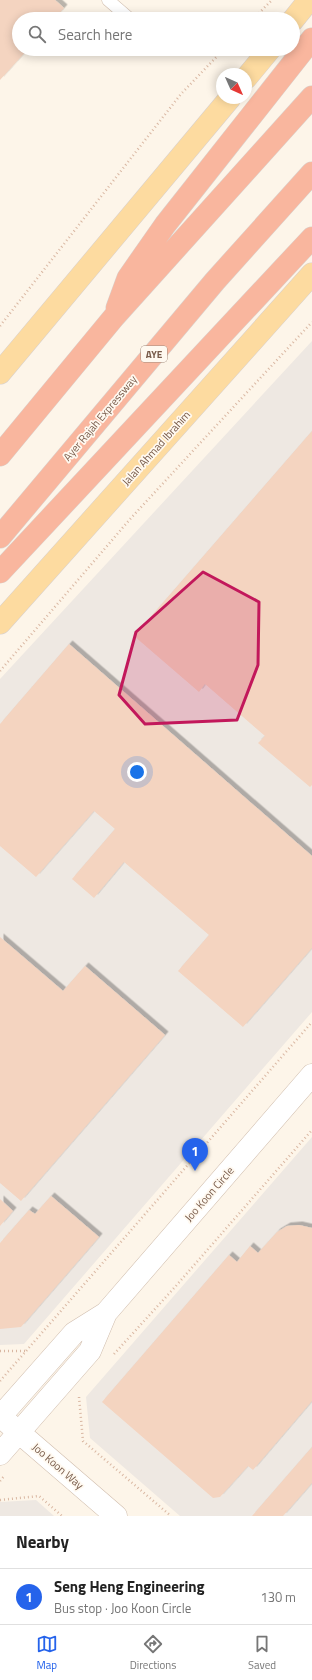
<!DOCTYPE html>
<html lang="en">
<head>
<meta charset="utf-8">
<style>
	body { margin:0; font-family:"Titillium Web",sans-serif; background:#f6f6f6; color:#222 }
	.compass { position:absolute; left:216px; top:68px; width:36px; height:36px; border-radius:50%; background:#fff; box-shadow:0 2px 10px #0003; rotate:135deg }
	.you { position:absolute; left:137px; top:772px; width:14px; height:14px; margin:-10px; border:3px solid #fff; border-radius:50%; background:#1a73e8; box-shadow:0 0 0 6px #1a73e833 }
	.badge { display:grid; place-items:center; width:26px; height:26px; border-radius:50%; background:#2563eb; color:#fff; font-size:13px; font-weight:700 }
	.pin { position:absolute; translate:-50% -33px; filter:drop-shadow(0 1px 2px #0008) }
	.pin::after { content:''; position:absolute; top:21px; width:14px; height:12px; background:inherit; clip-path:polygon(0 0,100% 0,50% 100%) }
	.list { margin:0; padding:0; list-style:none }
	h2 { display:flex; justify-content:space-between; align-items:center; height:52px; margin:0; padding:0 16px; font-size:17px }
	h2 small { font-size:13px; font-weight:400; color:#767676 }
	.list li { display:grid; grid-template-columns:26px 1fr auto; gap:12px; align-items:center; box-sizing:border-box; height:56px; padding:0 16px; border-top:1px solid #e0e0e0 }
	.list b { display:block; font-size:15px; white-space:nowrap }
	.list p { margin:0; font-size:13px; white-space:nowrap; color:#767676 }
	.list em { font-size:13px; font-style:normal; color:#767676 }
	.icon { flex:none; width:22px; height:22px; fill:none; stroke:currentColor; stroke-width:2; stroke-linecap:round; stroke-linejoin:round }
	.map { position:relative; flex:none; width:312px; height:1516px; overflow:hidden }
	.search { position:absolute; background:#fff; box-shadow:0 2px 10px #0003; left:12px; right:12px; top:12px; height:44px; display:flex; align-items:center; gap:10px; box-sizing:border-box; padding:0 14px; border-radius:22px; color:#767676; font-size:15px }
	.sheet { height:108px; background:#fff }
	nav { display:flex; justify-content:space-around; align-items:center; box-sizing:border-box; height:56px; border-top:1px solid #e0e0e0; background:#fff; font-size:11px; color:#767676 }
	nav a { display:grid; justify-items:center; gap:2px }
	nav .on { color:#2563eb }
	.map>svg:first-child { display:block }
	.industrial { fill:#eee8e2 }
	.building { fill:#f4d4c0; filter:url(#shadow) }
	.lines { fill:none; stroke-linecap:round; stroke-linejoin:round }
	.lane-casing { stroke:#d0bdad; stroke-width:13 }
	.street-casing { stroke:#d0bdad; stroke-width:23 }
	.primary-casing { stroke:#d9d1cd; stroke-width:23 }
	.highway-casing { stroke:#d9d1cd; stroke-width:23 }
	.path { stroke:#d9b7a2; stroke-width:2.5; stroke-dasharray:1 3; stroke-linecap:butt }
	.lane { stroke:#fff; stroke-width:12 }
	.street { stroke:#fff; stroke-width:22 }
	.primary { stroke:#fddba0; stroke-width:22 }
	.highway { stroke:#f9b69e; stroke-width:22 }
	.marked { fill:#c2185b; fill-opacity:0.2; stroke:#c2185b; stroke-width:3; stroke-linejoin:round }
	.labels { text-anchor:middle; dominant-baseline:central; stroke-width:3.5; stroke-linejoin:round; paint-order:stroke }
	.shield { fill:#fff9f0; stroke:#a18b7c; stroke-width:1 }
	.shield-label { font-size:10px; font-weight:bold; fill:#795c4b }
	.street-label { font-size:11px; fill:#795c4b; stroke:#fff9f0 }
</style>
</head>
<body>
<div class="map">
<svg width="312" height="1516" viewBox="0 0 312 1516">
	<defs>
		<filter id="shadow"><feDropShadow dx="3.5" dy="-3.5" stdDeviation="0" flood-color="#0004"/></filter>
	</defs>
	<rect width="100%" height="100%" fill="#fdf5e9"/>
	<path class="industrial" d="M312,341v671l-288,332 -24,1v-666z
		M312,1137v379h-132l-90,-78 -4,-41z
		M36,1500l18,16h-54v-14z"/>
	<path class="building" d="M0,0h55l9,8 -10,11h-35v30h9l-28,31z
		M312,431v354l-2,2 -52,-44 7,-7 -60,-52 -6,8 -65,-56z
		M69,644l243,212v92l-69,79 -65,-56 31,-36 -85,-73 -30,36 -22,-19 43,-50 -21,-18 -58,66 -36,-31v-122z
		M0,937l63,54 22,-25 80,69 -144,166 -21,-18z
		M51,1196l48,41 -78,90 -21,2v-86l29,-33 6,4z
		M0,1199l13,12 -13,15z
		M299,1225l13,3v173l-59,69 -5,-4 -28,31 -7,1 -111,-96 127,-147 8,7 13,-16 8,7 19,-21 10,-6z
		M312,1447v36l-29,33h-31z"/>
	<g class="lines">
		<defs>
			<path id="lane" d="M108,0l22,19"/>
			<path id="street" d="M0,1416l116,100
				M0,1417l74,-84 32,-20
				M0,1454l90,-103 16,-38 206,-238"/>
			<path id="primary" d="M293,20l16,-20
				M246,78l24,-29
				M0,373l230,-275
				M0,623l312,-349"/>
			<path id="highway" d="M117,308l11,-30 37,-53 147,-186
				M0,455l114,-138 198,-220
				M0,537l215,-256 97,-108
				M0,572l312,-334"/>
		</defs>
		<use href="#lane" class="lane-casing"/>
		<use href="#street" class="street-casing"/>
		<use href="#primary" class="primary-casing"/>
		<use href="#highway" class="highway-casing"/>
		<path class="path" d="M253,19l19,-19
			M0,326l181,-232 43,-45
			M0,671l131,-153 181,-196
			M0,1351h27
			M114,1354l61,-67 137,-157
			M0,1381l312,-359
			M79,1397l4,44 88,75
			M0,1481l5,-6
			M0,1500l39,-4 23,20"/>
		<use href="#lane" class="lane"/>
		<use href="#street" class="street"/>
		<use href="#primary" class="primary"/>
		<use href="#highway" class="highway"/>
	</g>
	<path class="marked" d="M203,572l56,30 -1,63 -21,55 -92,4 -26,-29 17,-63z"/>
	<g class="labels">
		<rect class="shield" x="141" y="346" width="26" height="16" rx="3"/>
		<g class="shield-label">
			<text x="154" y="354">AYE</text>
		</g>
		<g class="street-label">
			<text transform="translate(100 418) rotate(-50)">Ayer Rajah Expressway</text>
			<text transform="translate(156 448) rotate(-48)">Jalan Ahmad Ibrahim</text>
			<text transform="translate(209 1194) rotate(-49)">Joo Koon Circle</text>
			<text transform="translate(58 1466) rotate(41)">Joo Koon Way</text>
		</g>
	</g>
</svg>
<svg class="compass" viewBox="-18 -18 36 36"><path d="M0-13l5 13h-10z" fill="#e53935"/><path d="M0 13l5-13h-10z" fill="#767676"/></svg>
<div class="you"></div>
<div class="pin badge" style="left:195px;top:1171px">1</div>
<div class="search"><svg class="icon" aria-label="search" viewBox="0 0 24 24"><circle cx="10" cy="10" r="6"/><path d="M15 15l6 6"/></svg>Search here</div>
</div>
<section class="sheet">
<h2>Nearby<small></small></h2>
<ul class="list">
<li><span class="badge">1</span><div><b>Seng Heng Engineering</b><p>Bus stop · Joo Koon Circle</p></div><em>130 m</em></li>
</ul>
</section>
<nav>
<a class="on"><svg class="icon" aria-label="map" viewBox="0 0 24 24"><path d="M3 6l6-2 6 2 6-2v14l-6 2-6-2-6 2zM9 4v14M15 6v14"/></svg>Map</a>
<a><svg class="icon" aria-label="directions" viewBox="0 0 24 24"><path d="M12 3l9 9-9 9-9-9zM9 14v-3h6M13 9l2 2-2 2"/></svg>Directions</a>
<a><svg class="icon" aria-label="saved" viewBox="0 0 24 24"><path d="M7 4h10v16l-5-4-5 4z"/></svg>Saved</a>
</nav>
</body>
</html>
